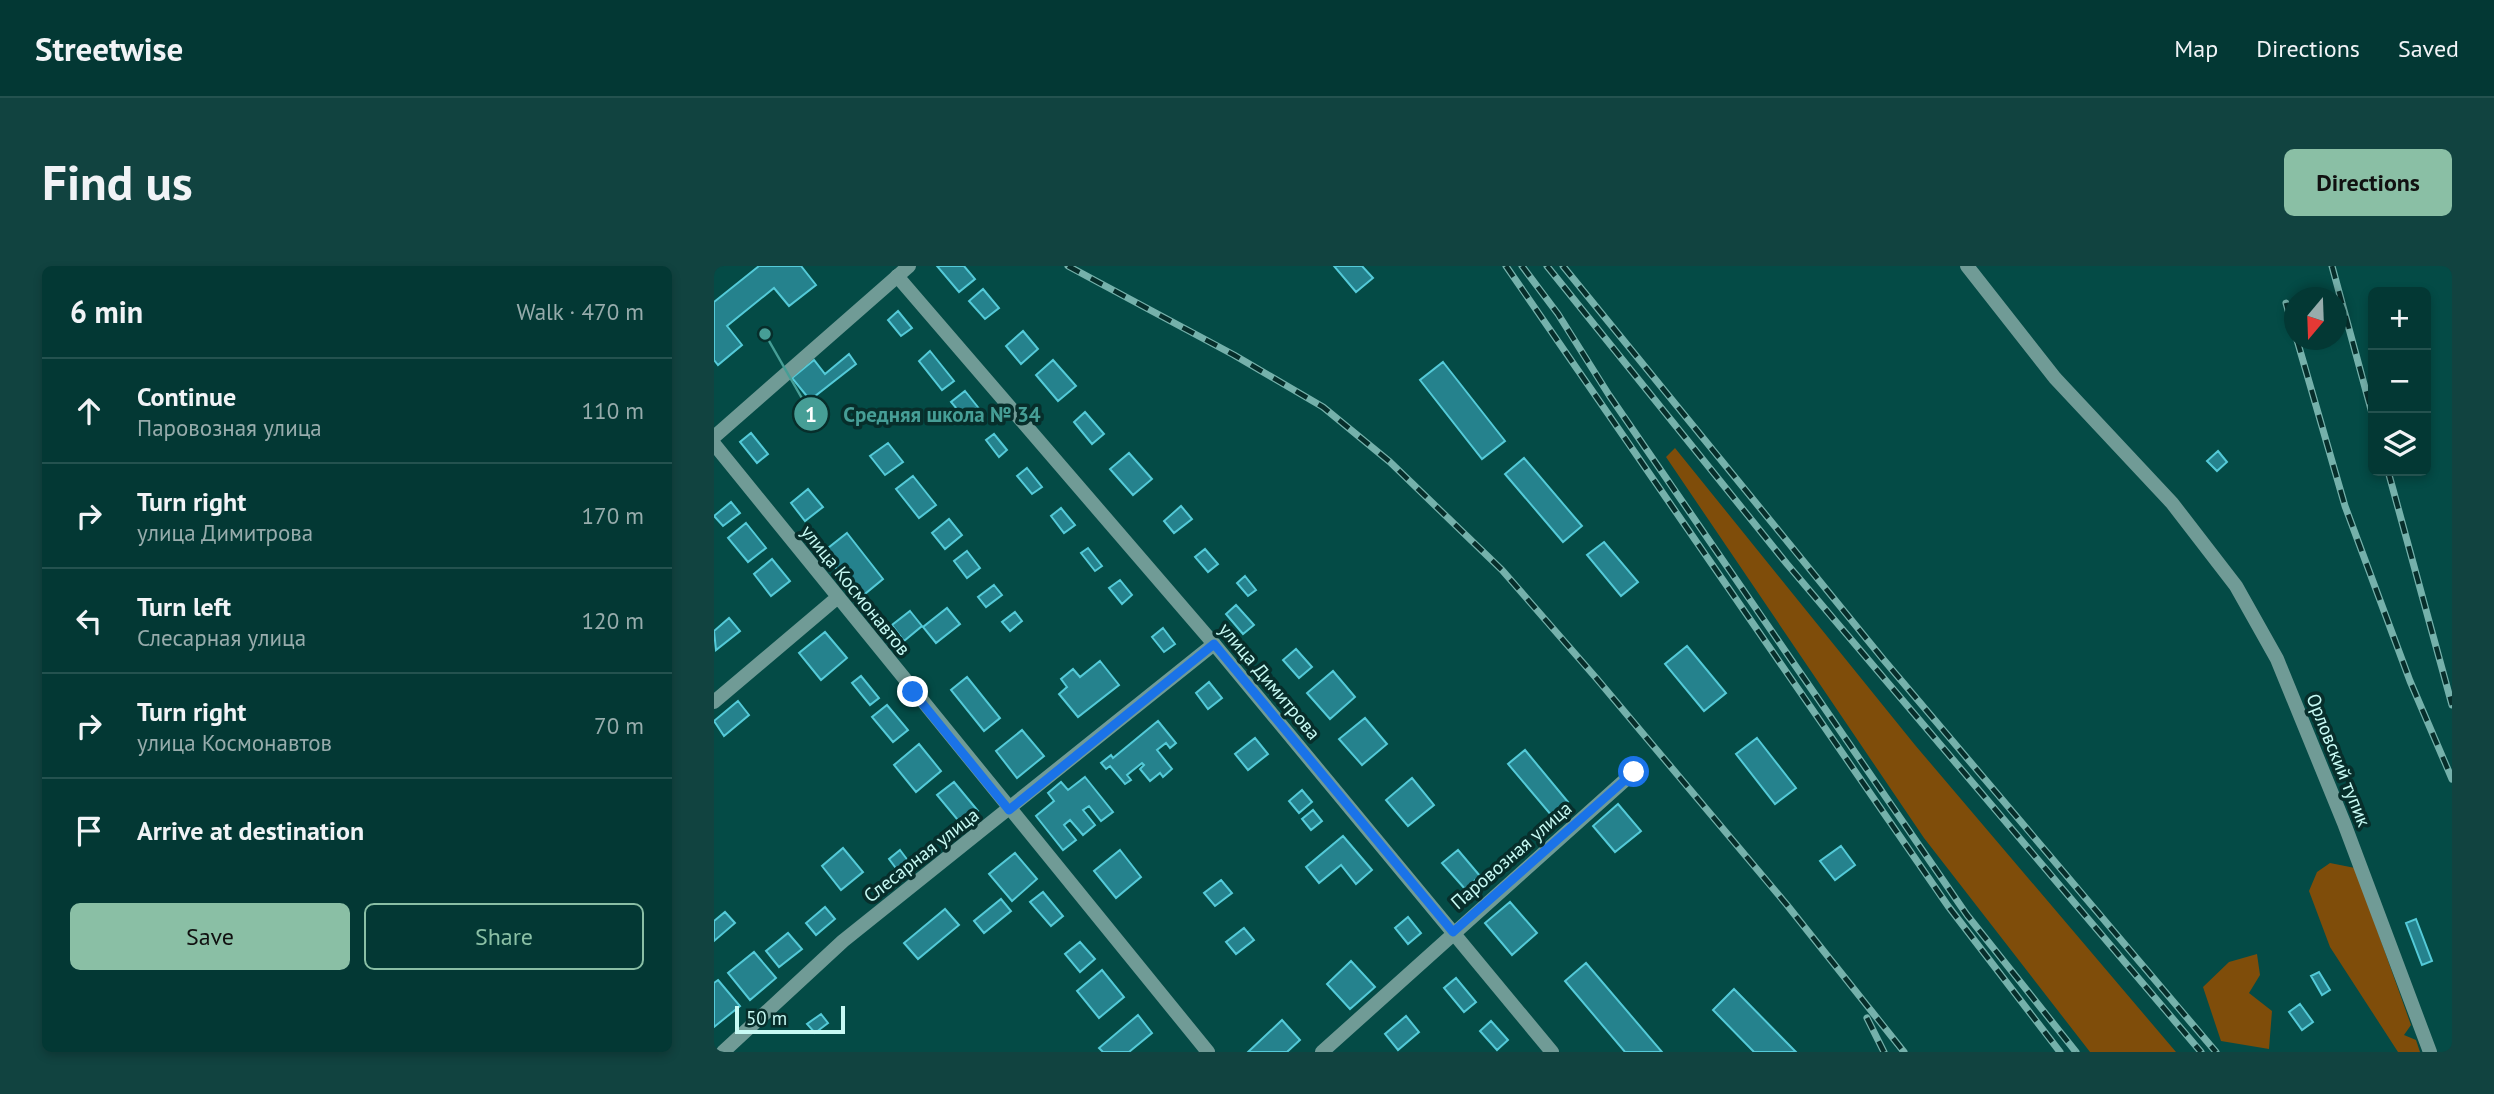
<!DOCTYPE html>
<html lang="en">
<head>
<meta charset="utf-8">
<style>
	body { margin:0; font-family:"PT Sans",sans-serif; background:#114340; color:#f1f3f6 }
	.controls { position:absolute; right:21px; top:21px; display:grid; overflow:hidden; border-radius:10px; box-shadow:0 4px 10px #0003 }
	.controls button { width:63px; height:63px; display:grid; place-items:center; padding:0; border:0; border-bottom:2px solid #24524f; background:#033834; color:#f1f3f6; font:35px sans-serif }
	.compass { position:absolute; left:1570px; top:21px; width:63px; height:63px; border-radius:50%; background:#033834; box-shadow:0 4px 10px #0003; rotate:199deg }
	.scale { position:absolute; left:21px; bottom:18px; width:110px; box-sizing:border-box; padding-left:7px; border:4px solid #c7faf4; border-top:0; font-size:19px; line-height:24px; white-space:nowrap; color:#c7faf4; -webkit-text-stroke:5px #072e2b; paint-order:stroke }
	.stop { position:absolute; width:21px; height:21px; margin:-16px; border:5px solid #1a73e8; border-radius:50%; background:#fff }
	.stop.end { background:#1a73e8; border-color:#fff; box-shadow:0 2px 7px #0008 }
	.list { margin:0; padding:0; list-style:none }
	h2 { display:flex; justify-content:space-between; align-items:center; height:91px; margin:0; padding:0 28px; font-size:30px }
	h2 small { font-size:23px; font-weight:400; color:#97acac }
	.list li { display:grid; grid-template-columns:46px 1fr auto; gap:21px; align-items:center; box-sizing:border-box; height:105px; padding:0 28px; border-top:2px solid #24524f }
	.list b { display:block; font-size:26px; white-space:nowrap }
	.list p { margin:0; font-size:23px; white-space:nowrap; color:#97acac }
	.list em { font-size:23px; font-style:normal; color:#97acac }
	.actions { display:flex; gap:14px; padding:21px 28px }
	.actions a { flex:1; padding:16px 0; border:2px solid #8abfa5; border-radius:10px; text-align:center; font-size:24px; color:#8abfa5 }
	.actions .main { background:#8abfa5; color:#111 }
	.icon { flex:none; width:38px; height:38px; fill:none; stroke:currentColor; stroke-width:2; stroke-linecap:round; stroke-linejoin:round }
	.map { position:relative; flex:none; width:1738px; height:786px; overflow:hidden; border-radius:10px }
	header { display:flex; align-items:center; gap:42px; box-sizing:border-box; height:98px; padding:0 35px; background:#033834; border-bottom:2px solid #24524f }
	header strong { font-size:33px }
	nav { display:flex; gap:38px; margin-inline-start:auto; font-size:24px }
	.intro { display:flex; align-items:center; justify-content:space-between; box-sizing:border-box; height:168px; padding:0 42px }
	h1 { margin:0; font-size:49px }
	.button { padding:18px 32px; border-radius:10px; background:#8abfa5; color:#111; font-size:24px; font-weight:700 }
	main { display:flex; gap:42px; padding:0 42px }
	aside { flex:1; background:#033834; border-radius:10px; box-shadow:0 4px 10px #0003 }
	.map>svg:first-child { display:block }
	.green { fill:#7f4d0a }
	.building { fill:#25828d; stroke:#54cad8; stroke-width:2 }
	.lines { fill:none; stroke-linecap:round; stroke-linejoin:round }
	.minor { stroke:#709b96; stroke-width:14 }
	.tertiary { stroke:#709b96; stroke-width:14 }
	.rail-casing { stroke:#75b1ab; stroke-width:7 }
	.rail { stroke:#072e2b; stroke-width:4.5; stroke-dasharray:13; stroke-linecap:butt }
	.route { stroke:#1a73e8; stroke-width:9 }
	.labels { text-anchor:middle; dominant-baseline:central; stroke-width:7; stroke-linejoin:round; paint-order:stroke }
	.street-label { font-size:19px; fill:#c7faf4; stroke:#072e2b }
	.leader { fill:none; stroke:#469e96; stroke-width:2.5 }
	.callout-dot { fill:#469e96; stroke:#072e2b; stroke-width:2.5 }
	.mark-label { font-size:21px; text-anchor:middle; font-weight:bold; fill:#fff }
	.callout-label { font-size:21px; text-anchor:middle; font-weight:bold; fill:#469e96; stroke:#072e2b; stroke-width:7; stroke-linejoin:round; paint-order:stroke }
</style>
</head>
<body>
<header>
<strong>Streetwise</strong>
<nav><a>Map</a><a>Directions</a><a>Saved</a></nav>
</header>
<div class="intro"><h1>Find us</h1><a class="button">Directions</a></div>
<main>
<aside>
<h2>6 min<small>Walk · 470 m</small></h2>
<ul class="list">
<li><svg class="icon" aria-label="ahead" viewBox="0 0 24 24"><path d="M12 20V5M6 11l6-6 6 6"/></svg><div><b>Continue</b><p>Паровозная улица</p></div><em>110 m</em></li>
<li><svg class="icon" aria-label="right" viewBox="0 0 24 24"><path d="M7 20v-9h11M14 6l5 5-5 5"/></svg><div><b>Turn right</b><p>улица Димитрова</p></div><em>170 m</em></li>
<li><svg class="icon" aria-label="left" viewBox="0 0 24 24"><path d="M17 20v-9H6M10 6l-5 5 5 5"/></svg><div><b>Turn left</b><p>Слесарная улица</p></div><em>120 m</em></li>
<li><svg class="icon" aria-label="right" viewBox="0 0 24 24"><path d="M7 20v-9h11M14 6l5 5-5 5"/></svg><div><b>Turn right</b><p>улица Космонавтов</p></div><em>70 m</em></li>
<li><svg class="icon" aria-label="arrive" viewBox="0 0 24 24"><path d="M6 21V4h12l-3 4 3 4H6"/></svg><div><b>Arrive at destination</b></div></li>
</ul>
<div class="actions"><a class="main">Save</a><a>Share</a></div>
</aside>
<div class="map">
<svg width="1738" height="786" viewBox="0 0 1738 786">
	<rect width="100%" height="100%" fill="#044b46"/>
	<path class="green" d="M961,182l240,297 261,307h-86l-166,-214 -258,-381z
		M1616,597l25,5 56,157 -7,10 12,5 4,12h-22l-68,-105 -21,-56 8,-19z
		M1543,688l3,21 -11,18 23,18 -3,38 -48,-8 -18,-54 26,-25z"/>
	<path class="building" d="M45,0h42l15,19 -27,21 -15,-18 -47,38 15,19 -24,20 -4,-5v-58z
		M223,0h27l11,13 -16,13z
		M620,0h28l11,12 -17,14z
		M269,23l16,19 -14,11 -16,-18z
		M184,45l14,17 -11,8 -13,-16z
		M309,65l15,18 -17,15 -15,-18z
		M216,85l24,30 -12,9 -23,-29z
		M135,88l7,10 -46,36 -18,-22 22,-18 11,14z
		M339,94l23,26 -18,15 -22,-26z
		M729,96l62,79 -23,18 -62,-79z
		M251,125l16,20 -13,11 -17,-20z
		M371,146l19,22 -12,10 -18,-22z
		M37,167l17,21 -11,9 -17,-21z
		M280,168l13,16 -8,7 -13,-17z
		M174,177l15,19 -18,13 -15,-19z
		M1504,185l9,11 -10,9 -10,-10z
		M415,187l23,26 -19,16 -23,-26z
		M810,192l58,68 -19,16 -58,-68z
		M313,202l15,19 -10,7 -15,-18z
		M199,210l23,29 -17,13 -23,-29z
		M94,223l15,18 -18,14 -14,-18z
		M17,236l9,11 -17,13 -9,-10z
		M467,240l11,13 -18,14 -10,-12z
		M347,242l14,17 -11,8 -13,-17z
		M235,253l13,16 -17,14 -13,-16z
		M32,257l20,25 -18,14 -20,-24z
		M133,267l36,46 -23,19 -37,-46z
		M890,276l34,40 -17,14 -34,-41z
		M374,282l14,18 -7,5 -14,-18z
		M491,283l13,15 -10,8 -13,-15z
		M253,285l13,17 -13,10 -13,-17z
		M58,293l18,22 -19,15 -17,-22z
		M531,310l11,14 -8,6 -11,-13z
		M406,314l12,15 -10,9 -13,-16z
		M280,319l8,10 -16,12 -8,-10z
		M522,339l18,20 -11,9 -17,-20z
		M233,342l13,16 -24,19 -13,-16z
		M196,345l12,15 -18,15 -12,-16z
		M301,346l7,9 -12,10 -8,-9z
		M15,352l11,13 -24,19 -2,-19z
		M449,362l12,16 -11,8 -12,-15z
		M111,366l22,26 -26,22 -22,-27z
		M973,380l39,47 -22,18 -39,-47z
		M582,383l16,18 -13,11 -16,-18z
		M386,395l19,24 -41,32 -19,-23 8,-7 -6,-8 12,-10 7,8z
		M619,405l22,26 -25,22 -23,-26z
		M147,410l18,22 -9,7 -18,-22z
		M253,411l33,41 -16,13 -33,-41z
		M495,416l13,16 -14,11 -12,-16z
		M24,435l11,14 -25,21 -10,-15z
		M173,439l21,25 -15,12 -21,-25z
		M651,452l22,26 -25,21 -23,-26z
		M444,455l18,22 -6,5 -4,-5 -9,7 15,19 -9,8 -3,-4 -10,8 -10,-12 4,-4 -2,-2 -15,12 4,5 -6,4 -15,-18 -4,3 -5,-6 10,-8 2,3z
		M308,464l22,26 -27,22 -21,-27z
		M541,472l13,16 -20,16 -13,-16z
		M1043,472l39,50 -21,16 -39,-50z
		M205,478l22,27 -25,21 -22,-27z
		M811,484l43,52 -16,14 -44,-52z
		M371,511l28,35 -12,9 -12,-15 -6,4 12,15 -12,10 -13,-15 -6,5 12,15 -13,10 -27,-34 18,-15 -6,-8 13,-11 7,8z
		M698,512l22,27 -26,21 -22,-26z
		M240,516l24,29 -16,14 -25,-30z
		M588,524l10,12 -13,11 -10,-12z
		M904,538l23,27 -26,21 -22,-26z
		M599,544l9,11 -11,9 -9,-11z
		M629,570l29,34 -16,14 -15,-19 -22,18 -13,-16z
		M1127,580l14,19 -20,15 -15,-19z
		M129,582l20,24 -22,18 -19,-24z
		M186,584l12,16 -11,9 -12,-16z
		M406,584l21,27 -25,21 -22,-27z
		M744,584l22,26 -15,13 -23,-26z
		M301,587l22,26 -25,22 -23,-27z
		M507,614l11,13 -17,13 -11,-13z
		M329,626l20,24 -12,10 -21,-24z
		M287,633l10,12 -27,22 -10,-12z
		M796,636l27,31 -25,22 -27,-32z
		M111,641l10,12 -19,16 -10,-12z
		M231,643l14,16 -41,34 -14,-16z
		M11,646l10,11 -21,18v-20z
		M694,651l13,16 -13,11 -13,-16z
		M1702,653l16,42 -10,4 -16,-42z
		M530,662l10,12 -18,14 -10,-12z
		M74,667l14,16 -23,18 -13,-16z
		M366,676l15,17 -15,13 -15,-18z
		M40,686l22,26 -26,22 -22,-27z
		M637,695l24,26 -25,22 -23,-25z
		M872,697l76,89h-37l-60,-71z
		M388,704l22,27 -25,21 -22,-27z
		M1605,706l11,18 -8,5 -11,-19z
		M742,712l20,24 -12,10 -20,-24z
		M4,714l22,26 -26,21v-44z
		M1020,723l62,63h-42l-41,-42z
		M1586,738l13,18 -11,8 -13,-18z
		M107,748l7,9 -13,10 -8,-9z
		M424,749l14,18 -23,19h-26l-4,-4z
		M692,750l13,16 -21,18 -13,-16z
		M568,754l18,20 -13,12h-39z
		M777,755l17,19 -11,10 -17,-19z"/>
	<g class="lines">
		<path class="minor" d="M1253,0l88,112 117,125 64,83 41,73 67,164 86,229
			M0,171l195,-171
			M0,178l494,608
			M0,436l124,-105
			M9,786l120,-111 371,-297
			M608,786l312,-280"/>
		<path class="tertiary" d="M183,10l317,368 338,408"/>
		<defs>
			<path id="rail" d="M354,0l166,89 89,52 67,55 112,108 95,109 190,226 117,147
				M792,0l442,640 112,146
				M808,0l36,48 51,81 358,520 109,137
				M833,0l240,298 414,488
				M849,0l320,393 333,393
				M1618,0l41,151
				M1572,37l8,29
				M1583,74l48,166 65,175 42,98
				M1674,205l64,234
				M1153,752l17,34"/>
		</defs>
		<use href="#rail" class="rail-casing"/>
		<use href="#rail" class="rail"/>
	</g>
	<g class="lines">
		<path class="route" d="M199,426l96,118 205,-166 239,288 181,-160"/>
	</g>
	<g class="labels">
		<g class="street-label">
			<text transform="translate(142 324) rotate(51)">улица Космонавтов</text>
			<text transform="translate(556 415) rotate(50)">улица Димитрова</text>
			<text transform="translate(1625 494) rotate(68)">Орловский тупик</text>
			<text transform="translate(207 589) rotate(-38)">Слесарная улица</text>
			<text transform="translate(797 589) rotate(-41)">Паровозная улица</text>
		</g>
	</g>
	<path class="leader" d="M51 68L97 148"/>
	<g class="callout-dot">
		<circle cx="51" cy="68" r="7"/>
		<circle cx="97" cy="148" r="18"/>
	</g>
	<g class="mark-label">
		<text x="97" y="156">1</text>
	</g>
	<g class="callout-label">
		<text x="228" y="156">Средняя школа № 34</text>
	</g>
</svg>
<div class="controls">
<button>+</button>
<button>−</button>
<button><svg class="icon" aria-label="layers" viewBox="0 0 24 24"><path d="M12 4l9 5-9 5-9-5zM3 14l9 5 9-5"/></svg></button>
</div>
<svg class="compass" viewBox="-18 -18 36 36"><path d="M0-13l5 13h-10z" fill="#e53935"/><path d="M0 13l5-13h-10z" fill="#97acac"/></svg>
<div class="scale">50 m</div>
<div class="stop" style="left:920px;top:506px"></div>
<div class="stop end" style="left:199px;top:426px"></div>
</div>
</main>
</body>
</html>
